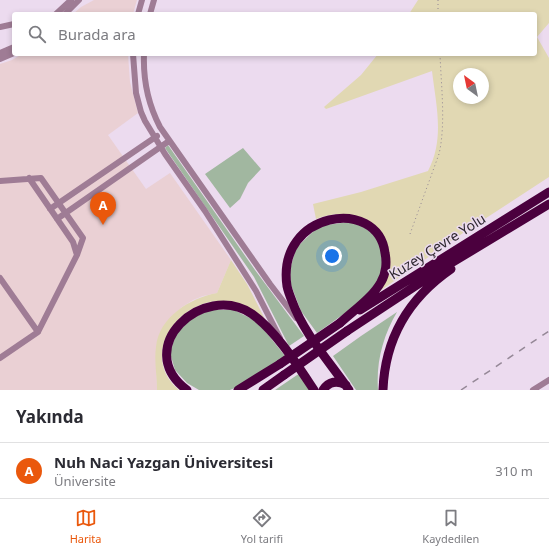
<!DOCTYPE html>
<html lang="tr">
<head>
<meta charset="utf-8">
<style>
	body { margin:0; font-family:"Noto Sans",sans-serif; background:#f7f7f7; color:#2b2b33 }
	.compass { position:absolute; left:453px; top:68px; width:36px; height:36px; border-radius:50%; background:#fff; box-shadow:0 2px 6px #0003; rotate:327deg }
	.you { position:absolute; left:332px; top:256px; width:14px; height:14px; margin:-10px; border:3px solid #fff; border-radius:50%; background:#1a73e8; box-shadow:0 0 0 6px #1a73e833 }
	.badge { display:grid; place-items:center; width:26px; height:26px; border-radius:50%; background:#ea580c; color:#fff; font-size:13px; font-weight:700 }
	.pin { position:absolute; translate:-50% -33px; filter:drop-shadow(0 1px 2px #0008) }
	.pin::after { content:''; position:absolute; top:21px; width:14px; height:12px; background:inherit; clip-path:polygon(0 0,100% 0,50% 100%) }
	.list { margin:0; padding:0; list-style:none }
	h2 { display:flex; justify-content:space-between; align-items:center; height:52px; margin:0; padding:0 16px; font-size:17px }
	h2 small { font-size:13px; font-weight:400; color:#7c7c81 }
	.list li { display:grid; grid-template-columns:26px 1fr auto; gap:12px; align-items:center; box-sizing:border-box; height:56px; padding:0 16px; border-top:1px solid #e1e1e2 }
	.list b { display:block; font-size:15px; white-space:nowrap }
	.list p { margin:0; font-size:13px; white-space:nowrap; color:#7c7c81 }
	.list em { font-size:13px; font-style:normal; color:#7c7c81 }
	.icon { flex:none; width:22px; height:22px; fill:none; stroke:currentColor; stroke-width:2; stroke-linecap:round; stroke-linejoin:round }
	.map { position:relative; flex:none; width:549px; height:390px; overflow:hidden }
	.search { position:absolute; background:#fff; box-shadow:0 2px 6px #0003; left:12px; right:12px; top:12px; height:44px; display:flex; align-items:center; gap:10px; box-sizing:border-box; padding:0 14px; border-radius:4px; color:#7c7c81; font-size:15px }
	.sheet { height:108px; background:#fff }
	nav { display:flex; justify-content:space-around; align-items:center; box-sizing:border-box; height:56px; border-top:1px solid #e1e1e2; background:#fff; font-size:11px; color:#7c7c81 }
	nav a { display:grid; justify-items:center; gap:2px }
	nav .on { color:#ea580c }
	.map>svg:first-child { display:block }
	.education { fill:#ead0d4 }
	.green { fill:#a1b7a0 }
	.sand { fill:#e1d8b3; fill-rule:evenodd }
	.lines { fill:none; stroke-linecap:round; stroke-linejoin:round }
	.path { stroke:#928694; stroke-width:1; stroke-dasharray:1 3; stroke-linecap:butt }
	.minor { stroke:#9f7c95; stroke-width:6 }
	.highway { stroke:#4b003e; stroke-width:9 }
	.rail { stroke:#958897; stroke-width:1.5; stroke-dasharray:7 7; stroke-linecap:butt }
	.highway-bridge { stroke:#4b003e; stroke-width:9 }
	.labels { text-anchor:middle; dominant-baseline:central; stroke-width:3; stroke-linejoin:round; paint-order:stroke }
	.street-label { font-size:14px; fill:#2f2830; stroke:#ecdbef }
</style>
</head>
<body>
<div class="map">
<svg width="549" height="390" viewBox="0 0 549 390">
	<rect width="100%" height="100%" fill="#ecdbef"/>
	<path class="education" d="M94,0h43l-4,14h-60l8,-7z
		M22,54h106l2,28 8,31 -30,22 38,54 24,-16 61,87 -14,33 -14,3 -10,4 -11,7 -10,9 -16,32 1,42h-157v-326l12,-4z"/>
	<path class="green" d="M168,145l87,125 49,66 -15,10 -35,-69 -89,-129z
		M243,148l18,21 -13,14 -8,16 -10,9 -25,-34z
		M356,221l21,16 7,19 -5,25 -24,25 -38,27 -16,-22 -10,-26 -1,-15 6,-22 23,-22z
		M209,310h25l24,12 27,34 -48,31 -7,3h-31l-12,-7 -12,-13 -5,-17 6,-19 15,-15z
		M397,312c-14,24 -21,50 -19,78h-22l-23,-34 28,-20z
		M300,373l12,17h-37z"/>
	<path class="sand" d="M418,0h131v23l-12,14 12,21v119l-86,56 -86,60 13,-30 -25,-44c-16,-7 -33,-6 -49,0l-3,-15 48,-12 67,-21c17,-32 8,-66 4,-100l-106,38 -2,-2 37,-32 17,-21h157v-40h-126zM459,74h24v24h-24z
		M231,260l16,24 19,37c-15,-8 -30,-20 -48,-20 -11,0 -22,5 -31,11 -27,19 -36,55 -8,78h-22c0,-14 -3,-30 -1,-43 3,-30 34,-49 61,-54z"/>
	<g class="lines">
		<path class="path" d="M438,0v14
			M410,234l29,-80c7,-30 2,-70 1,-100"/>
		<path class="minor" d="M56,14l15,-14
			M65,14l14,-14
			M138,14l4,-14
			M150,14l4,-14
			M0,27l14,-3
			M0,53l14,-6
			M133,54l3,39 5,19 4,9 20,33 40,57 51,80 24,47
			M144,54c-1,26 4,50 16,73l110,157 26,34
			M0,59l14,-6
			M29,178l44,64 4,13
			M0,181l41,-3 42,60 -6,17 -39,77 -38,26
			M50,209l107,-73
			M57,219l112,-78
			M0,278l38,54
			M533,390l16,-10"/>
		<path class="highway" d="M360,310l189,-118
			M340,323c13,-12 33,-26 41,-41 5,-8 6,-20 4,-29 -7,-57 -109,-42 -98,33 1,5 3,10 5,15 12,33 37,60 57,89
			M347,331l91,-60 111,-67
			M187,390c-56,-42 16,-109 65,-76 24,17 46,52 62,76
			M238,390l42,-26
			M263,390l21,-15
			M323,390c6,-9 14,-10 23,-5
			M383,390c2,-52 26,-92 68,-121"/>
		<path class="rail" d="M461,390l88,-59"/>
		<path class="highway-bridge" d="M280,364l60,-41
			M284,375l63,-44"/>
	</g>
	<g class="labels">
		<g class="street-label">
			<text transform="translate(437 246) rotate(-32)">Kuzey Çevre Yolu</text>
		</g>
	</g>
</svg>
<svg class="compass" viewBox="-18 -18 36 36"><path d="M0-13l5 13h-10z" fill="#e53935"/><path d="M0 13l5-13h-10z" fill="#7c7c81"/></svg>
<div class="you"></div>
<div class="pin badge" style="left:103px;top:225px">A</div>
<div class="search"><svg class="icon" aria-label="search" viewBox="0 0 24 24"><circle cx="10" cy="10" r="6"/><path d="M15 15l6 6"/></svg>Burada ara</div>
</div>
<section class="sheet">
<h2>Yakında<small></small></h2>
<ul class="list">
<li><span class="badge">A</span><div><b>Nuh Naci Yazgan Üniversitesi</b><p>Üniversite</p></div><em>310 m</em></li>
</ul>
</section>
<nav>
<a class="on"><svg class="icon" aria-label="map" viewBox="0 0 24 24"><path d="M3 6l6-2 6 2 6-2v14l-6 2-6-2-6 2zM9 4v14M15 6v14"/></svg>Harita</a>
<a><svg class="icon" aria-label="directions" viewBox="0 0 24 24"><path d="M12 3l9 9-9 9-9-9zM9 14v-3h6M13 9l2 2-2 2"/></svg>Yol tarifi</a>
<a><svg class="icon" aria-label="saved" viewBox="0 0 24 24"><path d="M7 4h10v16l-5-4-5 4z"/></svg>Kaydedilen</a>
</nav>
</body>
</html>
